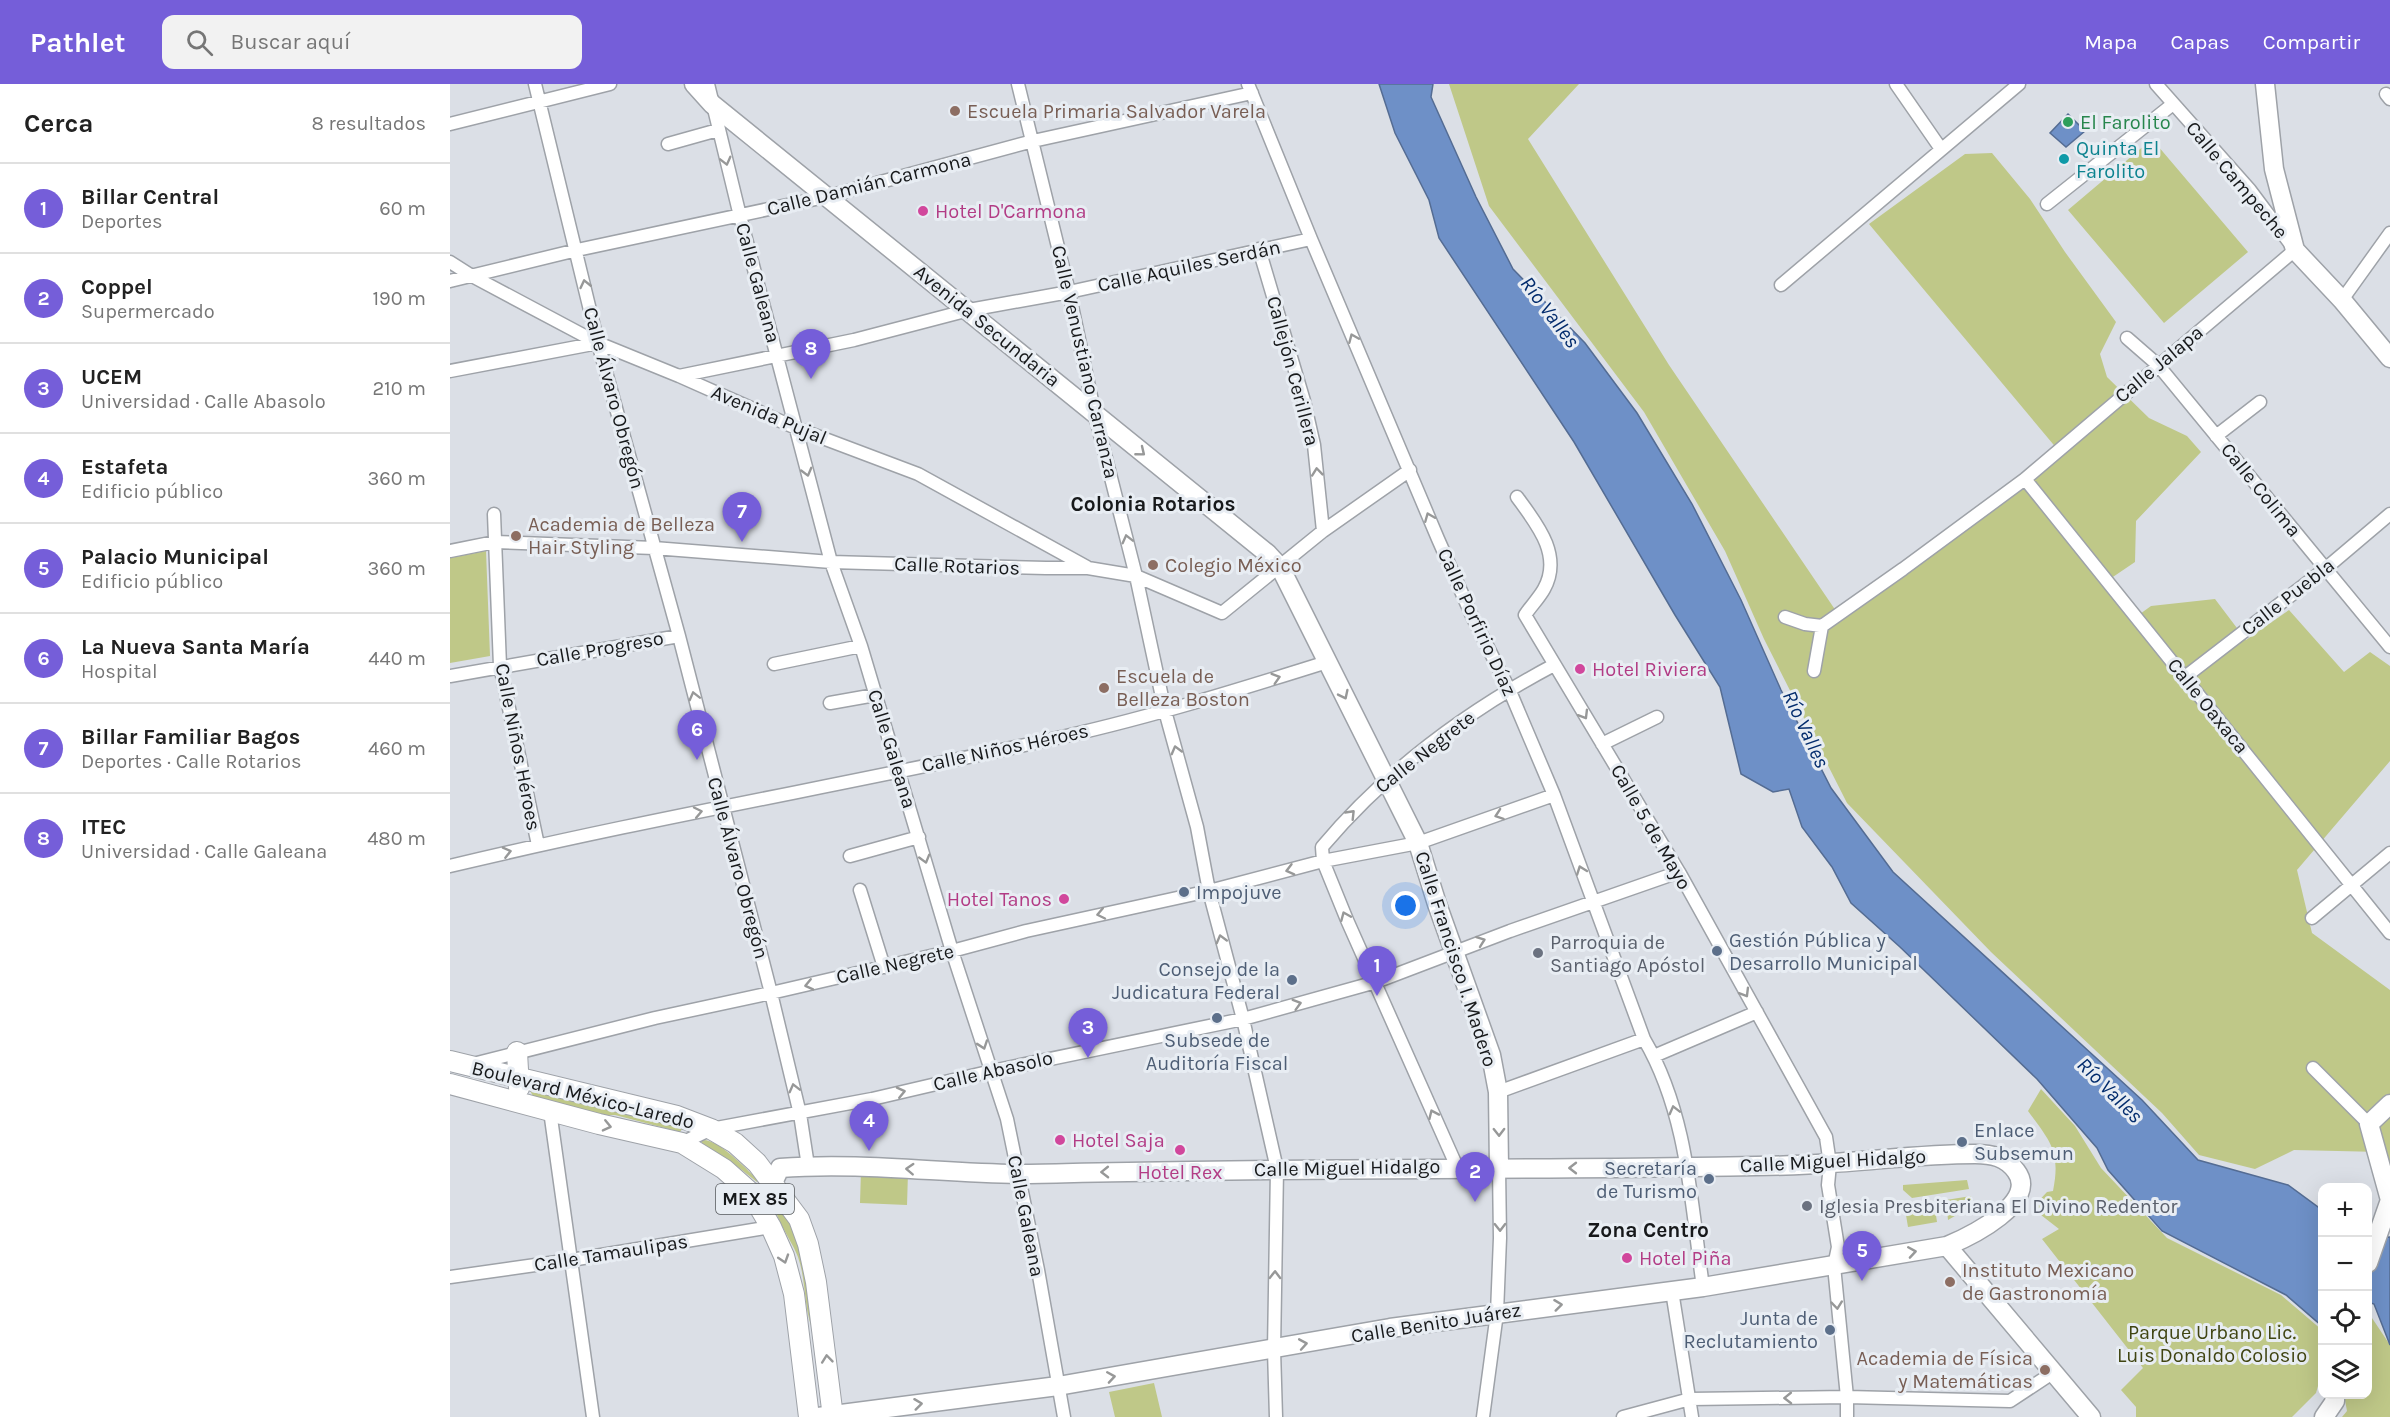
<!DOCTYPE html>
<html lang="es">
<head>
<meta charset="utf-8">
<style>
	body { margin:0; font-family:Karla,sans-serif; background:#f2f2f2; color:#222 }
	.controls { position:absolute; right:18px; bottom:18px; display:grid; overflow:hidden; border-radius:12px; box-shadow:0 6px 24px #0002 }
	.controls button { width:54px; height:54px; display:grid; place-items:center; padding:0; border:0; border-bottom:2px solid #e0e0e0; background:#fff; color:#222; font:30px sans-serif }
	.you { position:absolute; left:956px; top:822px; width:21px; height:21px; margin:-15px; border:4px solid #fff; border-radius:50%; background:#1a73e8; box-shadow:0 0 0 9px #1a73e833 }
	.badge { display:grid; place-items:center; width:39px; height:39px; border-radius:50%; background:#755ed9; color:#fff; font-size:20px; font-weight:700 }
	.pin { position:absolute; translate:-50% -50px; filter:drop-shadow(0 2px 3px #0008) }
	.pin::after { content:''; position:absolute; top:32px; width:21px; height:18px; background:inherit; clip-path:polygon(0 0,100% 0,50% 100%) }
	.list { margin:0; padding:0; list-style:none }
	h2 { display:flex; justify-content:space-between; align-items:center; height:78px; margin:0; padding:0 24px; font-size:26px }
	h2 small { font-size:20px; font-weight:400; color:#767676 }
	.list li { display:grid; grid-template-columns:39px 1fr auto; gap:18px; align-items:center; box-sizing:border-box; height:90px; padding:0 24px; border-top:2px solid #e0e0e0 }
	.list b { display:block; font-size:22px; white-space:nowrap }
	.list p { margin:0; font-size:20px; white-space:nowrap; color:#767676 }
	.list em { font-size:20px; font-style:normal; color:#767676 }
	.icon { flex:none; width:33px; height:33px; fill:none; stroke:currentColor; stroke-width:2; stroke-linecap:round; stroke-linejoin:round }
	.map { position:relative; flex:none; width:1940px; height:1333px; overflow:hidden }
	header { display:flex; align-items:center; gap:36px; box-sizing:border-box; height:84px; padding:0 30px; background:#755ed9; color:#fff }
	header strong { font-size:28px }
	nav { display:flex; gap:33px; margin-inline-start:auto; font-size:21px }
	.search { width:420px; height:54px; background:#f2f2f2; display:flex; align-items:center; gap:15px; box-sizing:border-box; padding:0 21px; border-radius:12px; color:#767676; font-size:22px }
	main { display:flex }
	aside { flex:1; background:#fff }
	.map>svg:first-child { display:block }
	.green { fill:#bfc888 }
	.water { fill:#6e90c7; stroke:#546c93; stroke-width:1.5 }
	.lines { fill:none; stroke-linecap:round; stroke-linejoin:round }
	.street-casing { stroke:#9ea2a8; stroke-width:15 }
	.secondary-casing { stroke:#9ea2a8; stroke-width:21 }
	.primary-casing { stroke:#9ea2a8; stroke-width:22 }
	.street { stroke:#fff; stroke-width:12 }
	.secondary { stroke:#fff; stroke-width:18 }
	.primary { stroke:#fff; stroke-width:20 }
	.oneway { stroke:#979898 }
	.education-dot { fill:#8d6e63; stroke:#e8edf3; stroke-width:2 }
	.leisure-dot { fill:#2e9e5b; stroke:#e8edf3; stroke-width:2 }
	.culture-dot { fill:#0f9aa8; stroke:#e8edf3; stroke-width:2 }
	.hotel-dot { fill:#d1479c; stroke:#e8edf3; stroke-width:2 }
	.service-dot { fill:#5c6f8a; stroke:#e8edf3; stroke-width:2 }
	.worship-dot { fill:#6b7280; stroke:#e8edf3; stroke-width:2 }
	.labels { text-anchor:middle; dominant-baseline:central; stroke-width:6; stroke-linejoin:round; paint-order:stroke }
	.shield { fill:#e8edf3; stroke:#56595c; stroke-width:1.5 }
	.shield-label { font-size:18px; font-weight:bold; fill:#17191b }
	.education-label { font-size:20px; fill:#785e54; stroke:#e8edf3; text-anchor:start }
	.leisure-label { font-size:20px; fill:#27864d; stroke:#e8edf3; text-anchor:start }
	.culture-label { font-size:20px; fill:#0d838f; stroke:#e8edf3; text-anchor:start }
	.street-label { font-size:20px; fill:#17191b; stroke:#e8edf3 }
	.hotel-label { font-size:20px; fill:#b23c85; stroke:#e8edf3; text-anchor:start }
	.service-label { font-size:20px; fill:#4e5e75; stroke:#e8edf3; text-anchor:start }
	.worship-label { font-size:20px; fill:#5b616d; stroke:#e8edf3; text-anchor:start }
	.park-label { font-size:20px; fill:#404512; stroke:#e8edf3 }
	.water-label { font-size:21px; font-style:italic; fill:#032c6d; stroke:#e8edf3 }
	.neighbourhood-label { font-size:21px; font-weight:bold; fill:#17191b; stroke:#e8edf3 }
</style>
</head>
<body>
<header>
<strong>Pathlet</strong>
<div class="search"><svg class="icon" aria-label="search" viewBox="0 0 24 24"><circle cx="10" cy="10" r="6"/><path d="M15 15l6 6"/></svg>Buscar aquí</div>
<nav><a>Mapa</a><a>Capas</a><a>Compartir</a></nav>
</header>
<main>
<aside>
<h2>Cerca<small>8 resultados</small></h2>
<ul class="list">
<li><span class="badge">1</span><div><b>Billar Central</b><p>Deportes</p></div><em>60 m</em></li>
<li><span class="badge">2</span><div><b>Coppel</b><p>Supermercado</p></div><em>190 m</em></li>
<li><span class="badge">3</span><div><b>UCEM</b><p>Universidad · Calle Abasolo</p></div><em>210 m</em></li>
<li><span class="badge">4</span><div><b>Estafeta</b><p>Edificio público</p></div><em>360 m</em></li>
<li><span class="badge">5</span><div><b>Palacio Municipal</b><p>Edificio público</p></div><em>360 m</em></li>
<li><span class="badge">6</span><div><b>La Nueva Santa María</b><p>Hospital</p></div><em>440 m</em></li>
<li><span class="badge">7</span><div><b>Billar Familiar Bagos</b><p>Deportes · Calle Rotarios</p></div><em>460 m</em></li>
<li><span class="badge">8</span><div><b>ITEC</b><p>Universidad · Calle Galeana</p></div><em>480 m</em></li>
</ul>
</aside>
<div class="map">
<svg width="1940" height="1333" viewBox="0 0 1940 1333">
	<rect width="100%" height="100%" fill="#dbdfe6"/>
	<path class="green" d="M999,0h130l-51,55 141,226 167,246 222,-161 -189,-226 96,-70 27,-1 38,46 35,53 51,70 -16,32 7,23 42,41 38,18 14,16 -65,69 -1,41 -31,21 29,36 18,-13 64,-7 31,41 43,-30 55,62 26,-20 20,14v95l-93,109 15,63 78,57v178l-9,-16 -87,-2 -39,19 -56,-14 -37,-42 -171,-161 -144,-149 -83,-164 -39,-88 -81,-139 -155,-206z
		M1702,55l96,113 -84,71 -96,-113z
		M36,467l4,105 -40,7v-105z
		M78,1003l151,39 3,3 -2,3 -65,-17h-13l-69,-19z
		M1591,1005l34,37 26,42 66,70 114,57 41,35v42l-6,21 -24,24h-156v-10l-15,-17 22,-22 -101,-129 17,-10 -27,-21 15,-16 6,-1c8,-40 -3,-50 -25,-80z
		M252,1056c17,-1 43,28 55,39v3l-19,-15 -36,-22z
		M411,1087l47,2 -1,32 -47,-2z
		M1517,1096l2,9 -57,9 -9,-8v-5z
		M1521,1112l1,10 -24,14 -2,-20z
		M329,1117l25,52 11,82c-12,-23 -8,-53 -17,-78 -5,-14 -23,-39 -23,-51z
		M1485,1125l2,13 -29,5 -2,-12z
		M1918,1228l22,33v72h-48l5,-6 -3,-16 24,-1z
		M704,1299l8,34h-47l-6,-25z"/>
	<path class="water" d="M929,0h54l-2,13 45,100 37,72 72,74 52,70 55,91 49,96 40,90 50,98 62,84 249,228 56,60 90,25 34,25v116l-36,-31 -124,-64 -54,-61 -11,-22 -60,-69 -137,-132 -49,-44 -19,-36 -30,-40 -13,-38 -16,3 -32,-18 -21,-87 -45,-72 -101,-173 -135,-204 -10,-38 -34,-67z
		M1618,30l17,17 -19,16 -16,-14z
		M1940,1153v108l-16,-41 -6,-2v-64z"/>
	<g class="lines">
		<defs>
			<path id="street" d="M85,0l63,259 81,293 92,357 29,121 8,52
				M258,0l32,132 91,346 30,84 91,305 55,168 31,151 26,147
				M568,0l51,208 26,123 41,161 29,135 32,116 12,64 34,128 34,150 -3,181 2,67
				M798,0l63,155 127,300 34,77 37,73 45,106 90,244c44,75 47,165 59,248
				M1446,0l45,65
				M1936,10l4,5
				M0,40l160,-40
				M218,60l50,-14
				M1597,120l126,-100
				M809,165l45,152 10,44 9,86
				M0,178l22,14 126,67 81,33 117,52 122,46 169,93
				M0,197l127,-31 248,-53 208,-56 219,-48
				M1331,201l238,-201
				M1892,216l48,-67
				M1677,254l31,27 232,282
				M0,287l148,-28
				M229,292l175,-36 115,-30 100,-18 242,-53
				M1766,352l44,-34
				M1575,395l365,454
				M1067,413c19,26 46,58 27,92 -5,9 -13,17 -19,26l154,257 147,265 4,27 -2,21 10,62 -4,19 13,131v20
				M44,430l6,152 38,179
				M0,467l45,-9 159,6 177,14 215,6h42l48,8 86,37 101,-82 87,-61
				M1335,533l20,7 17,2
				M324,580l87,-18
				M1364,587l8,-45 81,-57 122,-90 270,-229 -45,-60 -94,-106
				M0,592l229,-40
				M1735,593l140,-108 65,-55
				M380,619l45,-8
				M1152,660l55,-27
				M400,772l69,-19
				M0,782c204,-49 411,-84 616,-130 88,-20 175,-47 261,-74
				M410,806l24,77
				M1862,834l78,-65
				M1204,972l103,-44
				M23,980l182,-46 116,-25 181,-42 74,-20 183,-40 114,-30 95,-18 136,-48
				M1863,984l56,56
				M1048,1008l146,-53
				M100,1027l43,306
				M232,1059l29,-14 161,-30 120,-28 251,-52 133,-37 134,-51 169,-59
				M1007,1083l-110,-247 -24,-59 -1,-14c64,-76 145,-136 232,-182
				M0,1193l121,-17 200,-33
				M1222,1207l20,126
				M1033,1333l14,-104 3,-75 -1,-70
				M1173,1333l67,-18 157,-2 163,4 44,-29"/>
			<path id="secondary" d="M244,0l18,20 556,450 12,13 138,276 19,61 54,151 7,37 1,76
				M1815,0l9,85 21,81 47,50 48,58
				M1940,1020l-21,20 21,76
				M311,1124l19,-40c80,-6 159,5 239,6 36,0 73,-2 109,-2 187,-4 373,-2 560,-5 48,-1 96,0 144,-4 47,-3 95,-9 143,-9 17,0 31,3 41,17 24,31 -45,65 -69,75l-244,41 -313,41 -332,58 -240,31
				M1497,1162l144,171
				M1918,1179l22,-63
				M1874,1333l11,-16v-7"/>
			<path id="primary" d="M67,968l2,36
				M0,977l227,55 34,13 24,14 22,20 42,56 9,25 8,38 17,135
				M0,1000l149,40 83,19 42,26 27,24 20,34 13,29 10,38 15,123"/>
		</defs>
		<use href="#street" class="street-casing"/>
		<use href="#secondary" class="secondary-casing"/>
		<use href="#primary" class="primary-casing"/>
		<use href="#street" class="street"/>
		<use href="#secondary" class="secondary"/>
		<use href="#primary" class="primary"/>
	</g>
	<defs><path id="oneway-chevron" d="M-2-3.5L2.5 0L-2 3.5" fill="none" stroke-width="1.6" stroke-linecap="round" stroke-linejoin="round" transform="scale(1.5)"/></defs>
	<g class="oneway">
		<use href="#oneway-chevron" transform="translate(276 77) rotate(76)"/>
		<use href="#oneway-chevron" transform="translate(135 200) rotate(-103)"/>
		<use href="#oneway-chevron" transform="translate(903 254) rotate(-113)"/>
		<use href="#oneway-chevron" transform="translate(691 368) rotate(39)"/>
		<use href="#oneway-chevron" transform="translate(357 388) rotate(75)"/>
		<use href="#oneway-chevron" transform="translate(867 388) rotate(-96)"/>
		<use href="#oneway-chevron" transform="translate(979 433) rotate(-112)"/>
		<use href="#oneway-chevron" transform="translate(677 455) rotate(-104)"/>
		<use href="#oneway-chevron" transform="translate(826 594) rotate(-17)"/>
		<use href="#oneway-chevron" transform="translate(894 611) rotate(64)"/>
		<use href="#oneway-chevron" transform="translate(244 612) rotate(-104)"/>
		<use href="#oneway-chevron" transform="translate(1134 631) rotate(59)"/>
		<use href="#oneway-chevron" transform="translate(726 666) rotate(-105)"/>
		<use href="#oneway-chevron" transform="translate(248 728) rotate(-12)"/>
		<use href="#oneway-chevron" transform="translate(901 730) rotate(-46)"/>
		<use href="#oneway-chevron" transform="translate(1049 731) rotate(161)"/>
		<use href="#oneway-chevron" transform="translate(57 768) rotate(-14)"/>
		<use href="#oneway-chevron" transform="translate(475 775) rotate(74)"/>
		<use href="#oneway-chevron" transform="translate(840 786) rotate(165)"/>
		<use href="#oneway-chevron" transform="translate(1131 786) rotate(-110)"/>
		<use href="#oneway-chevron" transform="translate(651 830) rotate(168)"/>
		<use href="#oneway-chevron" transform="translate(895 832) rotate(-113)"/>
		<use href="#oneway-chevron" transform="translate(771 855) rotate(-105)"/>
		<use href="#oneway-chevron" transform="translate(1031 857) rotate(-20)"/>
		<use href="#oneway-chevron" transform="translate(359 901) rotate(167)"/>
		<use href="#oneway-chevron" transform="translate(1295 909) rotate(59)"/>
		<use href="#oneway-chevron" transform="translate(847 920) rotate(-16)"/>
		<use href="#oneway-chevron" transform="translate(533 961) rotate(71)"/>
		<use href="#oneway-chevron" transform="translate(344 1004) rotate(-104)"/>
		<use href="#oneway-chevron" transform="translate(451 1008) rotate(-13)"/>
		<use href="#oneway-chevron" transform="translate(1224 1026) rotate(-104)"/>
		<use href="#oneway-chevron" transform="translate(983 1030) rotate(-114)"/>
		<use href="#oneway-chevron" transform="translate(157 1042) rotate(13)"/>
		<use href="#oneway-chevron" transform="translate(1049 1048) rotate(89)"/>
		<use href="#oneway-chevron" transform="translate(1123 1084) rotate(180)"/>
		<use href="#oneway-chevron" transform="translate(460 1085) rotate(-177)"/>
		<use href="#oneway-chevron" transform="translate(655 1088) rotate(179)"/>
		<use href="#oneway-chevron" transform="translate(1050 1143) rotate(89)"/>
		<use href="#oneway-chevron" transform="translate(1462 1168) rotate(-9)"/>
		<use href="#oneway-chevron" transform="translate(334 1175) rotate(72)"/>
		<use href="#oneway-chevron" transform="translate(825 1191) rotate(-89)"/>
		<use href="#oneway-chevron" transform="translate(1108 1221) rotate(-7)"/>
		<use href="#oneway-chevron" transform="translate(1387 1221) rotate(84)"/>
		<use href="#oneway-chevron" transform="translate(853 1260) rotate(-10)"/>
		<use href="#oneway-chevron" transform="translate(377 1275) rotate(-96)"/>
		<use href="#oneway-chevron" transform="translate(661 1293) rotate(-9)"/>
		<use href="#oneway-chevron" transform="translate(1338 1314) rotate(179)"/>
		<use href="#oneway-chevron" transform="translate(468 1320) rotate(-7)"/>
	</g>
	<g class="education-dot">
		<circle cx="505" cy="27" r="6"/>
		<circle cx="66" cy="452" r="6"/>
		<circle cx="703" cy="481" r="6"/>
		<circle cx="654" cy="604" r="6"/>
		<circle cx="1500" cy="1198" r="6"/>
		<circle cx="1595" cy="1286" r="6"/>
	</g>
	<circle class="leisure-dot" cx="1618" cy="38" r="6"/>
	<circle class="culture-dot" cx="1614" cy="75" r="6"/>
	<g class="hotel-dot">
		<circle cx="473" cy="127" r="6"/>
		<circle cx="1130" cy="585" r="6"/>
		<circle cx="614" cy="815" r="6"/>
		<circle cx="610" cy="1056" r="6"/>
		<circle cx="730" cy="1066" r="6"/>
		<circle cx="1177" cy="1174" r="6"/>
	</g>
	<g class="service-dot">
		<circle cx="734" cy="808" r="6"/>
		<circle cx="1267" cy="867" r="6"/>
		<circle cx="842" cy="896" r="6"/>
		<circle cx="767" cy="934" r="6"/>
		<circle cx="1512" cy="1058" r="6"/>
		<circle cx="1259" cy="1095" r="6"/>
		<circle cx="1380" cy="1246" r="6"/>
	</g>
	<g class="worship-dot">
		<circle cx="1088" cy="869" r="6"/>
		<circle cx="1357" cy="1122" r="6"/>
	</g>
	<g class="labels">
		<rect class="shield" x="266" y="1100" width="78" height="30" rx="4.5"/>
		<g class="shield-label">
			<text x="305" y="1115">MEX 85</text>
		</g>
		<g class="education-label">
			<text x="517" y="27">Escuela Primaria Salvador Varela</text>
			<text x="78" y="440">Academia de Belleza<tspan x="78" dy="23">Hair Styling</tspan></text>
			<text x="715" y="481">Colegio México</text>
			<text x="666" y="592">Escuela de<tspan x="666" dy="23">Belleza Boston</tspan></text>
			<text x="1512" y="1186">Instituto Mexicano<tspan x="1512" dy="23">de Gastronomía</tspan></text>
			<text x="1583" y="1274" text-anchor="end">Academia de Física<tspan x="1583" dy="23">y Matemáticas</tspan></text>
		</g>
		<g class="leisure-label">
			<text x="1630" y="38">El Farolito</text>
		</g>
		<g class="culture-label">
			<text x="1626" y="64">Quinta El<tspan x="1626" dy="23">Farolito</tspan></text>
		</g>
		<g class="street-label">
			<text transform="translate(1787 96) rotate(50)">Calle Campeche</text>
			<text transform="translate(419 100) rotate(-14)">Calle Damián Carmona</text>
			<text transform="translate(739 182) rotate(-12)">Calle Aquiles Serdán</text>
			<text transform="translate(308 199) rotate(75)">Calle Galeana</text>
			<text transform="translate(537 242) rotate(39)">Avenida Secundaria</text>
			<text transform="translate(635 278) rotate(77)">Calle Venustiano Carranza</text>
			<text transform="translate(1709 280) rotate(-40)">Calle Jalapa</text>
			<text transform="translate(843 287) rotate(75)">Callejón Cerillera</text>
			<text transform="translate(164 314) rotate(75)">Calle Álvaro Obregón</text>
			<text transform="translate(319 331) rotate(23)">Avenida Pujal</text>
			<text transform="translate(1811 406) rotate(51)">Calle Colima</text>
			<text transform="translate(507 482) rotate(2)">Calle Rotarios</text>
			<text transform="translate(1838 513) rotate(-38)">Calle Puebla</text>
			<text transform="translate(1027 538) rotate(65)">Calle Porfirio Díaz</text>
			<text transform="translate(150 565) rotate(-10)">Calle Progreso</text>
			<text transform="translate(1758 622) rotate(51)">Calle Oaxaca</text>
			<text transform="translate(68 663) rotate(79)">Calle Niños Héroes</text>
			<text transform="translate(555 664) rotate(-12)">Calle Niños Héroes</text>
			<text transform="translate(442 665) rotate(73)">Calle Galeana</text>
			<text transform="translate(975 668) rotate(-38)">Calle Negrete</text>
			<text transform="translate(1201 743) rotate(60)">Calle 5 de Mayo</text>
			<text transform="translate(288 784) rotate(75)">Calle Álvaro Obregón</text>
			<text transform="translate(1006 875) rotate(72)">Calle Francisco I. Madero</text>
			<text transform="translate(445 880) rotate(-13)">Calle Negrete</text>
			<text transform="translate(543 987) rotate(-13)">Calle Abasolo</text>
			<text transform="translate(133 1011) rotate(14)">Boulevard México-Laredo</text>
			<text transform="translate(1383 1077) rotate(-3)">Calle Miguel Hidalgo</text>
			<text transform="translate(897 1084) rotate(-1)">Calle Miguel Hidalgo</text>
			<text transform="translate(576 1132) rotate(79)">Calle Galeana</text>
			<text transform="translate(161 1169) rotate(-9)">Calle Tamaulipas</text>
			<text transform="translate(986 1239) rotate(-9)">Calle Benito Juárez</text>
		</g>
		<g class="hotel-label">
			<text x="485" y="127">Hotel D'Carmona</text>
			<text x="1142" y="585">Hotel Riviera</text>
			<text x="602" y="815" text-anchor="end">Hotel Tanos</text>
			<text x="622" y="1056">Hotel Saja</text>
			<text x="730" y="1088" text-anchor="middle">Hotel Rex</text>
			<text x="1189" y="1174">Hotel Piña</text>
		</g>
		<g class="service-label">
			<text x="746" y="808">Impojuve</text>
			<text x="1279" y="856">Gestión Pública y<tspan x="1279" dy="23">Desarrollo Municipal</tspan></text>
			<text x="830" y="885" text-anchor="end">Consejo de la<tspan x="830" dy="23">Judicatura Federal</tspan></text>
			<text x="767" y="956" text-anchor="middle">Subsede de<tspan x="767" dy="23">Auditoría Fiscal</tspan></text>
			<text x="1524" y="1046">Enlace<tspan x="1524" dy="23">Subsemun</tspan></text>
			<text x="1247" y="1084" text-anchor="end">Secretaría<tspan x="1247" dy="23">de Turismo</tspan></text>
			<text x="1368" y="1234" text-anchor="end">Junta de<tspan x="1368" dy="23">Reclutamiento</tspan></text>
		</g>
		<g class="worship-label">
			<text x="1100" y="858">Parroquia de<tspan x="1100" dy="23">Santiago Apóstol</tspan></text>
			<text x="1369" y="1122">Iglesia Presbiteriana El Divino Redentor</text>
		</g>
		<g class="park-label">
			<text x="1762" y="1248">Parque Urbano Lic.<tspan x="1762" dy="23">Luis Donaldo Colosio</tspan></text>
		</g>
		<g class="water-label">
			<text transform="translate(1100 228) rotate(53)">Río Valles</text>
			<text transform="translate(1356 645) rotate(65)">Río Valles</text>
			<text transform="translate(1660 1006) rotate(45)">Río Valles</text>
		</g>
		<g class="neighbourhood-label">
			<text x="703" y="420">Colonia Rotarios</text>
			<text x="1198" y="1146">Zona Centro</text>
		</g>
	</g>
</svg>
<div class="controls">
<button>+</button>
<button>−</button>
<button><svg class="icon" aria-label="locate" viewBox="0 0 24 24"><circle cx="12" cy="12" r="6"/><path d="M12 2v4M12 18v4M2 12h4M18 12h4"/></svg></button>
<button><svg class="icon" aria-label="layers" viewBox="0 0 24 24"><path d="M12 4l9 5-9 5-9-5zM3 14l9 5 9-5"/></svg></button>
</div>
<div class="you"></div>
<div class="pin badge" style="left:927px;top:912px">1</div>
<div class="pin badge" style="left:1025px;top:1118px">2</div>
<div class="pin badge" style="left:638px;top:974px">3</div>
<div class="pin badge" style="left:419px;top:1067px">4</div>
<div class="pin badge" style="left:1412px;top:1197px">5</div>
<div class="pin badge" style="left:247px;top:676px">6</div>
<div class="pin badge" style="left:292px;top:458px">7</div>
<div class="pin badge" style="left:361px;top:295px">8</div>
</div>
</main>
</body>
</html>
